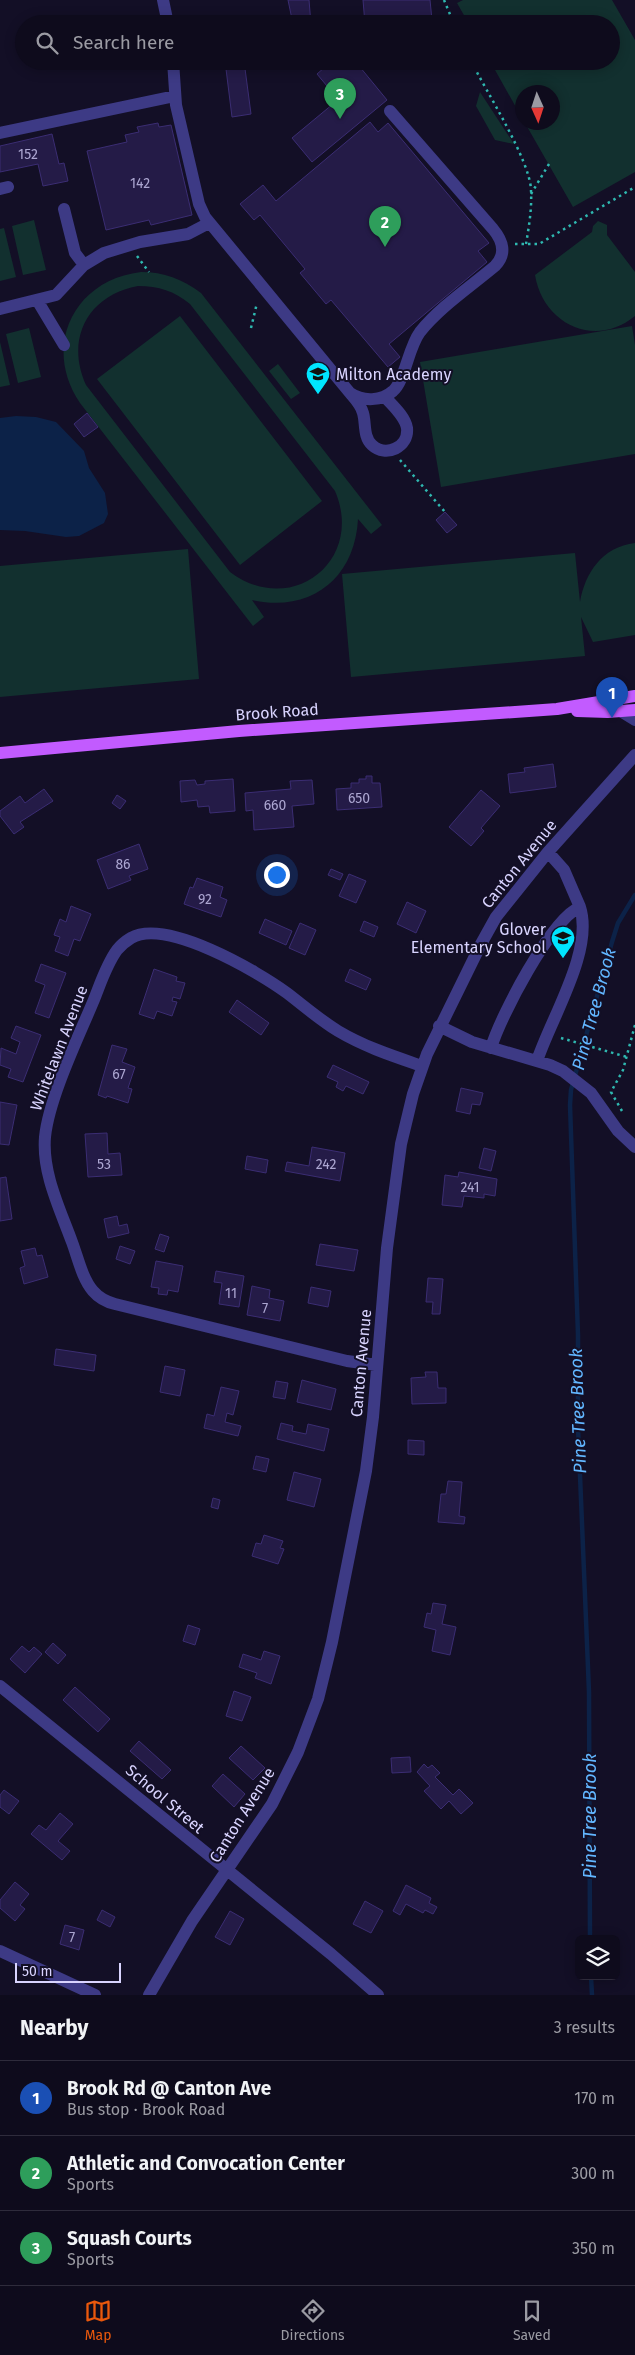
<!DOCTYPE html>
<html lang="en">
<head>
<meta charset="utf-8">
<style>
	body { margin:0; font-family:"Fira Sans",sans-serif; background:#171425; color:#f1f3f6 }
	.controls { position:absolute; right:15px; bottom:15px; display:grid; overflow:hidden; border-radius:8px; box-shadow:0 2px 12px #0003 }
	.controls button { width:45px; height:45px; display:grid; place-items:center; padding:0; border:0; border-bottom:1px solid #2e2b3b; background:#0e0b1c; color:#f1f3f6; font:25px sans-serif }
	.compass { position:absolute; left:515px; top:85px; width:45px; height:45px; border-radius:50%; background:#0e0b1c; box-shadow:0 2px 12px #0003; rotate:177deg }
	.scale { position:absolute; left:15px; bottom:12px; width:106px; box-sizing:border-box; padding-left:5px; border:2px solid #d9d4ff; border-top:0; font-size:14px; line-height:18px; white-space:nowrap; color:#d9d4ff; -webkit-text-stroke:4px #130f26; paint-order:stroke }
	.you { position:absolute; left:276px; top:874px; width:18px; height:18px; margin:-12px; border:4px solid #fff; border-radius:50%; background:#1a73e8; box-shadow:0 0 0 8px #1a73e833 }
	.badge { display:grid; place-items:center; width:32px; height:32px; border-radius:50%; background:#ea580c; color:#fff; font-size:16px; font-weight:700 }
	.pin { position:absolute; translate:-50% -41px; filter:drop-shadow(0 1px 2px #0008) }
	.pin::after { content:''; position:absolute; top:26px; width:18px; height:15px; background:inherit; clip-path:polygon(0 0,100% 0,50% 100%) }
	.list { margin:0; padding:0; list-style:none }
	h2 { display:flex; justify-content:space-between; align-items:center; height:65px; margin:0; padding:0 20px; font-size:21px }
	h2 small { font-size:16px; font-weight:400; color:#9b9ba3 }
	.list li { display:grid; grid-template-columns:32px 1fr auto; gap:15px; align-items:center; box-sizing:border-box; height:75px; padding:0 20px; border-top:1px solid #2e2b3b }
	.list b { display:block; font-size:19px; white-space:nowrap }
	.list p { margin:0; font-size:16px; white-space:nowrap; color:#9b9ba3 }
	.list em { font-size:16px; font-style:normal; color:#9b9ba3 }
	.icon { flex:none; width:28px; height:28px; fill:none; stroke:currentColor; stroke-width:2; stroke-linecap:round; stroke-linejoin:round }
	.map { position:relative; flex:none; width:635px; height:1995px; overflow:hidden }
	.search { position:absolute; background:#0e0b1c; box-shadow:0 2px 12px #0003; left:15px; right:15px; top:15px; height:55px; display:flex; align-items:center; gap:12px; box-sizing:border-box; padding:0 18px; border-radius:28px; color:#9b9ba3; font-size:19px }
	.sheet { height:290px; background:#0e0b1c }
	nav { display:flex; justify-content:space-around; align-items:center; box-sizing:border-box; height:70px; border-top:1px solid #2e2b3b; background:#0e0b1c; font-size:14px; color:#9b9ba3 }
	nav a { display:grid; justify-items:center; gap:2px }
	nav .on { color:#ea580c }
	.map>svg:first-child { display:block }
	.green { fill:#12302f; fill-rule:evenodd }
	.water { fill:#0c2248 }
	.lines { fill:none; stroke-linecap:round; stroke-linejoin:round }
	.stream { stroke:#0c2248; stroke-width:4.5 }
	.building { fill:#241b47; stroke:#3b2d73 }
	.path { stroke:#2fb8b0; stroke-width:2.5; stroke-dasharray:2.5 4; stroke-linecap:butt }
	.minor { stroke:#3d3a85; stroke-width:12 }
	.major { stroke:#c25bff; stroke-width:12 }
	.labels { text-anchor:middle; dominant-baseline:central; stroke-width:4; stroke-linejoin:round; paint-order:stroke }
	.number-label { font-size:14px; fill:#aca6d1 }
	.poi-label { font-size:16px; fill:#d9d4ff; stroke:#130f26; text-anchor:start }
	.street-label { font-size:16px; fill:#d9d4ff; stroke:#130f26 }
	.water-label { font-size:18px; font-style:italic; fill:#62b6ff; stroke:#130f26 }
</style>
</head>
<body>
<div class="map">
<svg width="635" height="1995" viewBox="0 0 635 1995">
	<rect width="100%" height="100%" fill="#130f26"/>
	<path class="green" d="M463,0h149l23,40v132l-62,35 -48,-84 27,-1v-30h-30v26l-32,-57h121v-37h-142l-12,-21z
		M480,92l34,52 -19,-4 -19,-34z
		M34,220l12,50 -23,5 -11,-49z
		M598,221l9,4v10l28,37v44c-40,33 -92,8 -100,-41l57,-43 1,-6z
		M4,228l12,49 -16,4v-52z
		M141,272c23,0 41,7 60,21l181,232 -11,9 -13,-15c-3,60 -48,94 -106,81l12,17 -11,9 -173,-223c-38,-56 -7,-123 61,-131zM138,286c21,0 36,5 52,18l145,187c30,70 -44,127 -105,81l-144,-187c-21,-46 2,-90 52,-99z
		M180,316l142,185 -82,64 -143,-186z
		M632,326l3,19v109l-194,33 -21,-125z
		M29,328l12,49 -23,6 -12,-49z
		M0,342l10,43 -10,2z
		M278,364l22,29 -9,6 -22,-28z
		M635,543v92l-42,7 -12,-25 4,39 -234,21 -9,-103 233,-21 5,49c5,-29 22,-55 55,-59z
		M188,549l11,130 -199,18v-131z"/>
	<path class="water" d="M16,416l20,1 20,5 28,29 5,17 16,25 3,21 -4,9 -25,13 -13,1 -41,-6 -25,-1v-112z"/>
	<g class="lines">
		<path class="stream" d="M590,1939l-1,-247 -11,-265v-92l-8,-230 1,-15 41,-148 6,-19 17,-28
			M591,1976l1,19"/>
	</g>
	<path class="building" d="M288,0h21l2,24h-18z
		M363,0h67l2,20 -30,4h-37z
		M225,61h19l7,53 -19,3z
		M332,61h23l32,39 -75,62 -20,-24 53,-44 -11,-14 -7,6 -10,-12z
		M370,122l8,10 10,-9 101,120 -11,8 9,11 -98,82 11,13 -12,10 -57,-67 -5,4 -26,-31 5,-4 -45,-54 -6,5 -14,-16 23,-19 13,16z
		M158,123l1,4 12,-2 21,90 -41,10 -2,-5 -43,10 -19,-79 40,-9 -2,-7 14,-3 -2,-5z
		M52,134l7,30 5,-1 4,18 -25,5 -5,-22 -38,8v-26z
		M87,413l11,14 -14,10 -10,-13z
		M445,512l12,13 -10,8 -11,-13z
		M553,764l3,23 -46,6 -2,-19 17,-2 -1,-4z
		M366,776h6v7h8l2,24 -45,3 -1,-21 15,-1v-5h8v-4h7z
		M233,779l2,32 -25,2 -1,-7 -11,1 -1,-7 -16,2 -1,-21 15,-1 2,5 8,-1v-3z
		M312,780l2,24 -22,2 2,21 -40,3 -1,-20 -7,1 -1,-18 46,-4 -1,-8z
		M44,789l9,12 -33,21 4,5 -10,7 -14,-18v-5l20,-15 5,7z
		M481,790l19,16 -19,22 3,3 -13,15 -22,-19z
		M117,795l9,6 -6,8 -8,-6z
		M139,844l9,25 -19,7 2,4 -23,9 -11,-29z
		M331,869l12,5 -3,6 -12,-5z
		M349,874l17,7 -10,22 -17,-7z
		M197,878l26,9 -3,10 7,3 -6,17 -37,-13 6,-17 3,1z
		M407,902l19,9 -10,22 -19,-9z
		M71,906l20,8 -11,27 -6,-2 -6,17 -13,-5 5,-14 -6,-2 6,-16 6,3z
		M265,919l27,12 -6,14 -27,-12z
		M364,921l14,6 -4,10 -14,-6z
		M300,923l16,7 -11,25 -16,-7z
		M41,964l25,9 -17,45 -14,-5 10,-28 -10,-4z
		M154,969l23,8 -1,4 9,2 -5,16 -7,-2 -1,4 5,1 -5,14 -15,-5 -3,8 -15,-5z
		M350,969l21,10 -5,11 -21,-9z
		M237,1000l32,23 -8,12 -32,-23z
		M16,1026l25,9 -18,47 -15,-5 3,-8 -11,-4 1,-17 15,6 4,-12 -9,-4z
		M112,1045l15,4 -5,13 13,5 -7,21 4,1 -4,14 -21,-7 -1,2 -8,-3z
		M333,1065l36,17 -6,12 -17,-8 -3,5 -7,-4 2,-5 -11,-5z
		M461,1088l22,5 -3,12 -8,-1 -2,10 -14,-3z
		M0,1102l17,3 -8,40 -9,-1z
		M107,1133l1,21 12,-1 2,22 -34,2 -3,-43z
		M312,1147l33,6 -5,28 -55,-10 2,-9 22,4z
		M484,1148l12,3 -5,20 -12,-3z
		M247,1156l21,4 -2,13 -21,-4z
		M459,1172l38,7 -2,17 -11,-2v4l-20,-2 -2,11 -20,-2 3,-30 13,2z
		M6,1177l6,42 -12,2v-43z
		M117,1216l2,10 8,-2 2,9 -21,5 -4,-19z
		M160,1234l9,3 -5,15 -9,-3z
		M320,1244l38,6 -4,21 -38,-6z
		M120,1246l15,5 -5,13 -14,-5z
		M35,1248l2,8 5,-1 6,22 -24,7 -4,-16 5,-2 -4,-15z
		M156,1261l27,5 -5,26 -10,-2 -1,5 -9,-1 1,-6 -8,-1z
		M216,1271l28,5 -5,31 -20,-3 3,-21 -8,-1z
		M428,1278l15,1 -3,35h-8l1,-12h-7z
		M252,1286l18,4 -1,8 15,3 -4,20 -33,-6z
		M311,1287l20,4 -3,16 -20,-4z
		M56,1349l40,6 -2,16 -40,-6z
		M165,1366l20,4 -5,26 -20,-4z
		M425,1372h12l1,16h8v15l-34,1 -1,-26 15,-1z
		M302,1380l34,9 -5,21 -34,-8z
		M276,1381l12,2 -3,16 -12,-2z
		M221,1387l18,4 -6,24 -6,-2 -2,9 16,4 -3,10 -34,-8 3,-14 7,2z
		M281,1423l12,3 -1,5 14,3 2,-10 21,5 -5,22 -47,-12z
		M408,1440l16,1v14l-16,-1z
		M256,1456l13,3 -3,13 -13,-3z
		M294,1472l27,7 -7,28 -27,-7z
		M448,1481l14,1 -3,34 6,1 -1,7 -26,-2 3,-28h5z
		M213,1498l7,2 -2,9 -7,-2z
		M264,1535l19,6 -3,7 4,1 -6,15 -26,-8 4,-13 5,1z
		M433,1603l13,2 -4,19 14,3 -6,28 -18,-4 4,-21 -12,-3 3,-14 4,1z
		M188,1625l12,4 -5,16 -12,-4z
		M53,1643l13,12 -8,9 -13,-12z
		M22,1646l7,6 5,-5 8,7 -17,19 -15,-14z
		M264,1651l16,5 -9,28 -16,-6 2,-5 -18,-6 4,-13 18,6z
		M75,1687l35,32 -12,13 -35,-32z
		M234,1691l17,6 -9,24 -16,-5z
		M139,1741l32,29 -9,9 -32,-28z
		M241,1746l24,22 -12,12 -24,-22z
		M410,1757l1,15 -19,1 -1,-15z
		M424,1764l4,4 4,-3 8,8 -5,4 18,18 6,-6 14,14 -12,11 -12,-13 -8,8 -17,-18 6,-5 -13,-14z
		M223,1774l22,20 -11,13 -22,-21z
		M4,1790l15,11 -10,13 -9,-7v-12z
		M60,1813l13,11 -15,17 12,10 -8,9 -31,-26 8,-9 7,5z
		M15,1882l14,12 -9,11 5,4 -10,12 -15,-13v-8z
		M406,1885l25,13 -2,5 8,4 -4,7 -8,-4 -2,3 -17,-9 -6,11 -7,-4z
		M365,1901l18,10 -12,22 -18,-9z
		M102,1910l13,7 -5,10 -13,-7z
		M230,1911l14,8 -14,26 -15,-8z
		M65,1925l19,5 -5,20 -19,-6z"/>
	<g class="lines">
		<path class="path" d="M444,0l10,24
			M471,61c15,30 59,99 60,129 1,19 -2,36 -5,54
			M531,194l18,-30
			M515,244h24l96,-57
			M137,256l12,16
			M251,328l6,-25
			M400,460l45,52
			M561,1038l66,19
			M622,1111l-11,-19 12,-22 12,-45"/>
		<path class="minor" d="M163,0l5,24
			M173,61l3,44 23,99 6,13 145,176c13,9 32,8 43,-2 12,-10 15,-43 27,-59 20,-25 50,-45 75,-66 12,-12 8,-25 -2,-37l-103,-118
			M0,133l175,-37
			M0,189l8,-2
			M64,209l11,44 9,12
			M37,300l27,45
			M0,309l56,-14 28,-30 20,-12 36,-11 48,-8 21,-11
			M350,393c5,6 11,12 13,20 3,10 0,24 9,32 14,13 37,2 35,-17 -2,-12 -15,-23 -22,-31
			M622,712l13,8
			M439,1026l33,16 78,23 13,6 28,22 27,38 17,16
			M491,1048c9,-31 60,-129 89,-141l-16,-37 -16,-18
			M537,1061c14,-43 57,-110 43,-154
			M377,1365l-30,-4 -232,-57c-8,-2 -16,-6 -22,-13 -11,-13 -15,-33 -21,-49 -12,-33 -30,-69 -27,-105 4,-39 33,-99 48,-135 7,-17 13,-37 24,-52 4,-5 9,-9 14,-12 35,-20 126,33 156,55 17,13 33,27 51,38 27,16 55,25 84,35
			M0,1686l331,268 47,41
			M0,1951l95,44
			M149,1995l43,-74 80,-117 26,-52 20,-53 14,-57 34,-171 7,-54 14,-169 14,-104 12,-50 14,-40 54,-110 15,-27 52,-65 87,-97"/>
		<path class="major" d="M577,711l31,1 27,-2
			M0,753l239,-22 318,-22 78,-13"/>
	</g>
	<defs>
		<symbol id="school-pin" viewBox="-11 -11 22 30"><path d="M0 17L-7.5 6A9.5 9.5 0 1 1 7.5 6Z" fill="#00e5ff" stroke="#130f26"/><path d="M0-5L7-2L0 1L-7-2ZM-4 1L0 2.5L4 1V4Q0 6-4 4Z" fill="#111"/></symbol>
	</defs>
	<g fill-rule="evenodd">
		<use href="#school-pin" x="304" y="360" width="28" height="38"/>
		<use href="#school-pin" x="549" y="924" width="28" height="38"/>
	</g>
	<g class="labels">
		<g class="number-label">
			<text x="28" y="154">152</text>
			<text x="140" y="183">142</text>
			<text x="359" y="798">650</text>
			<text x="275" y="805">660</text>
			<text x="123" y="864">86</text>
			<text x="205" y="899">92</text>
			<text x="119" y="1074">67</text>
			<text x="104" y="1164">53</text>
			<text x="326" y="1164">242</text>
			<text x="470" y="1187">241</text>
			<text x="231" y="1293">11</text>
			<text x="265" y="1308">7</text>
			<text x="72" y="1937">7</text>
		</g>
		<g class="poi-label">
			<text x="336" y="374">Milton Academy</text>
			<text x="546" y="929" text-anchor="end">Glover<tspan x="546" dy="18">Elementary School</tspan></text>
		</g>
		<g class="street-label">
			<text transform="translate(277 712) rotate(-4)">Brook Road</text>
			<text transform="translate(519 864) rotate(-51)">Canton Avenue</text>
			<text transform="translate(59 1048) rotate(-69)">Whitelawn Avenue</text>
			<text transform="translate(361 1363) rotate(-85)">Canton Avenue</text>
			<text transform="translate(165 1799) rotate(40)">School Street</text>
			<text transform="translate(242 1815) rotate(-58)">Canton Avenue</text>
		</g>
		<g class="water-label">
			<text transform="translate(594 1009) rotate(-75)">Pine Tree Brook</text>
			<text transform="translate(578 1411) rotate(-92)">Pine Tree Brook</text>
			<text transform="translate(590 1816) rotate(-90)">Pine Tree Brook</text>
		</g>
	</g>
</svg>
<div class="controls">
<button><svg class="icon" aria-label="layers" viewBox="0 0 24 24"><path d="M12 4l9 5-9 5-9-5zM3 14l9 5 9-5"/></svg></button>
</div>
<svg class="compass" viewBox="-18 -18 36 36"><path d="M0-13l5 13h-10z" fill="#e53935"/><path d="M0 13l5-13h-10z" fill="#9b9ba3"/></svg>
<div class="scale">50 m</div>
<div class="you"></div>
<div class="pin badge" style="left:612px;top:718px;background:#1a4fb4">1</div>
<div class="pin badge" style="left:385px;top:247px;background:#2e9e5b">2</div>
<div class="pin badge" style="left:340px;top:119px;background:#2e9e5b">3</div>
<div class="search"><svg class="icon" aria-label="search" viewBox="0 0 24 24"><circle cx="10" cy="10" r="6"/><path d="M15 15l6 6"/></svg>Search here</div>
</div>
<section class="sheet">
<h2>Nearby<small>3 results</small></h2>
<ul class="list">
<li><span class="badge" style="background:#1a4fb4">1</span><div><b>Brook Rd @ Canton Ave</b><p>Bus stop · Brook Road</p></div><em>170 m</em></li>
<li><span class="badge" style="background:#2e9e5b">2</span><div><b>Athletic and Convocation Center</b><p>Sports</p></div><em>300 m</em></li>
<li><span class="badge" style="background:#2e9e5b">3</span><div><b>Squash Courts</b><p>Sports</p></div><em>350 m</em></li>
</ul>
</section>
<nav>
<a class="on"><svg class="icon" aria-label="map" viewBox="0 0 24 24"><path d="M3 6l6-2 6 2 6-2v14l-6 2-6-2-6 2zM9 4v14M15 6v14"/></svg>Map</a>
<a><svg class="icon" aria-label="directions" viewBox="0 0 24 24"><path d="M12 3l9 9-9 9-9-9zM9 14v-3h6M13 9l2 2-2 2"/></svg>Directions</a>
<a><svg class="icon" aria-label="saved" viewBox="0 0 24 24"><path d="M7 4h10v16l-5-4-5 4z"/></svg>Saved</a>
</nav>
</body>
</html>
